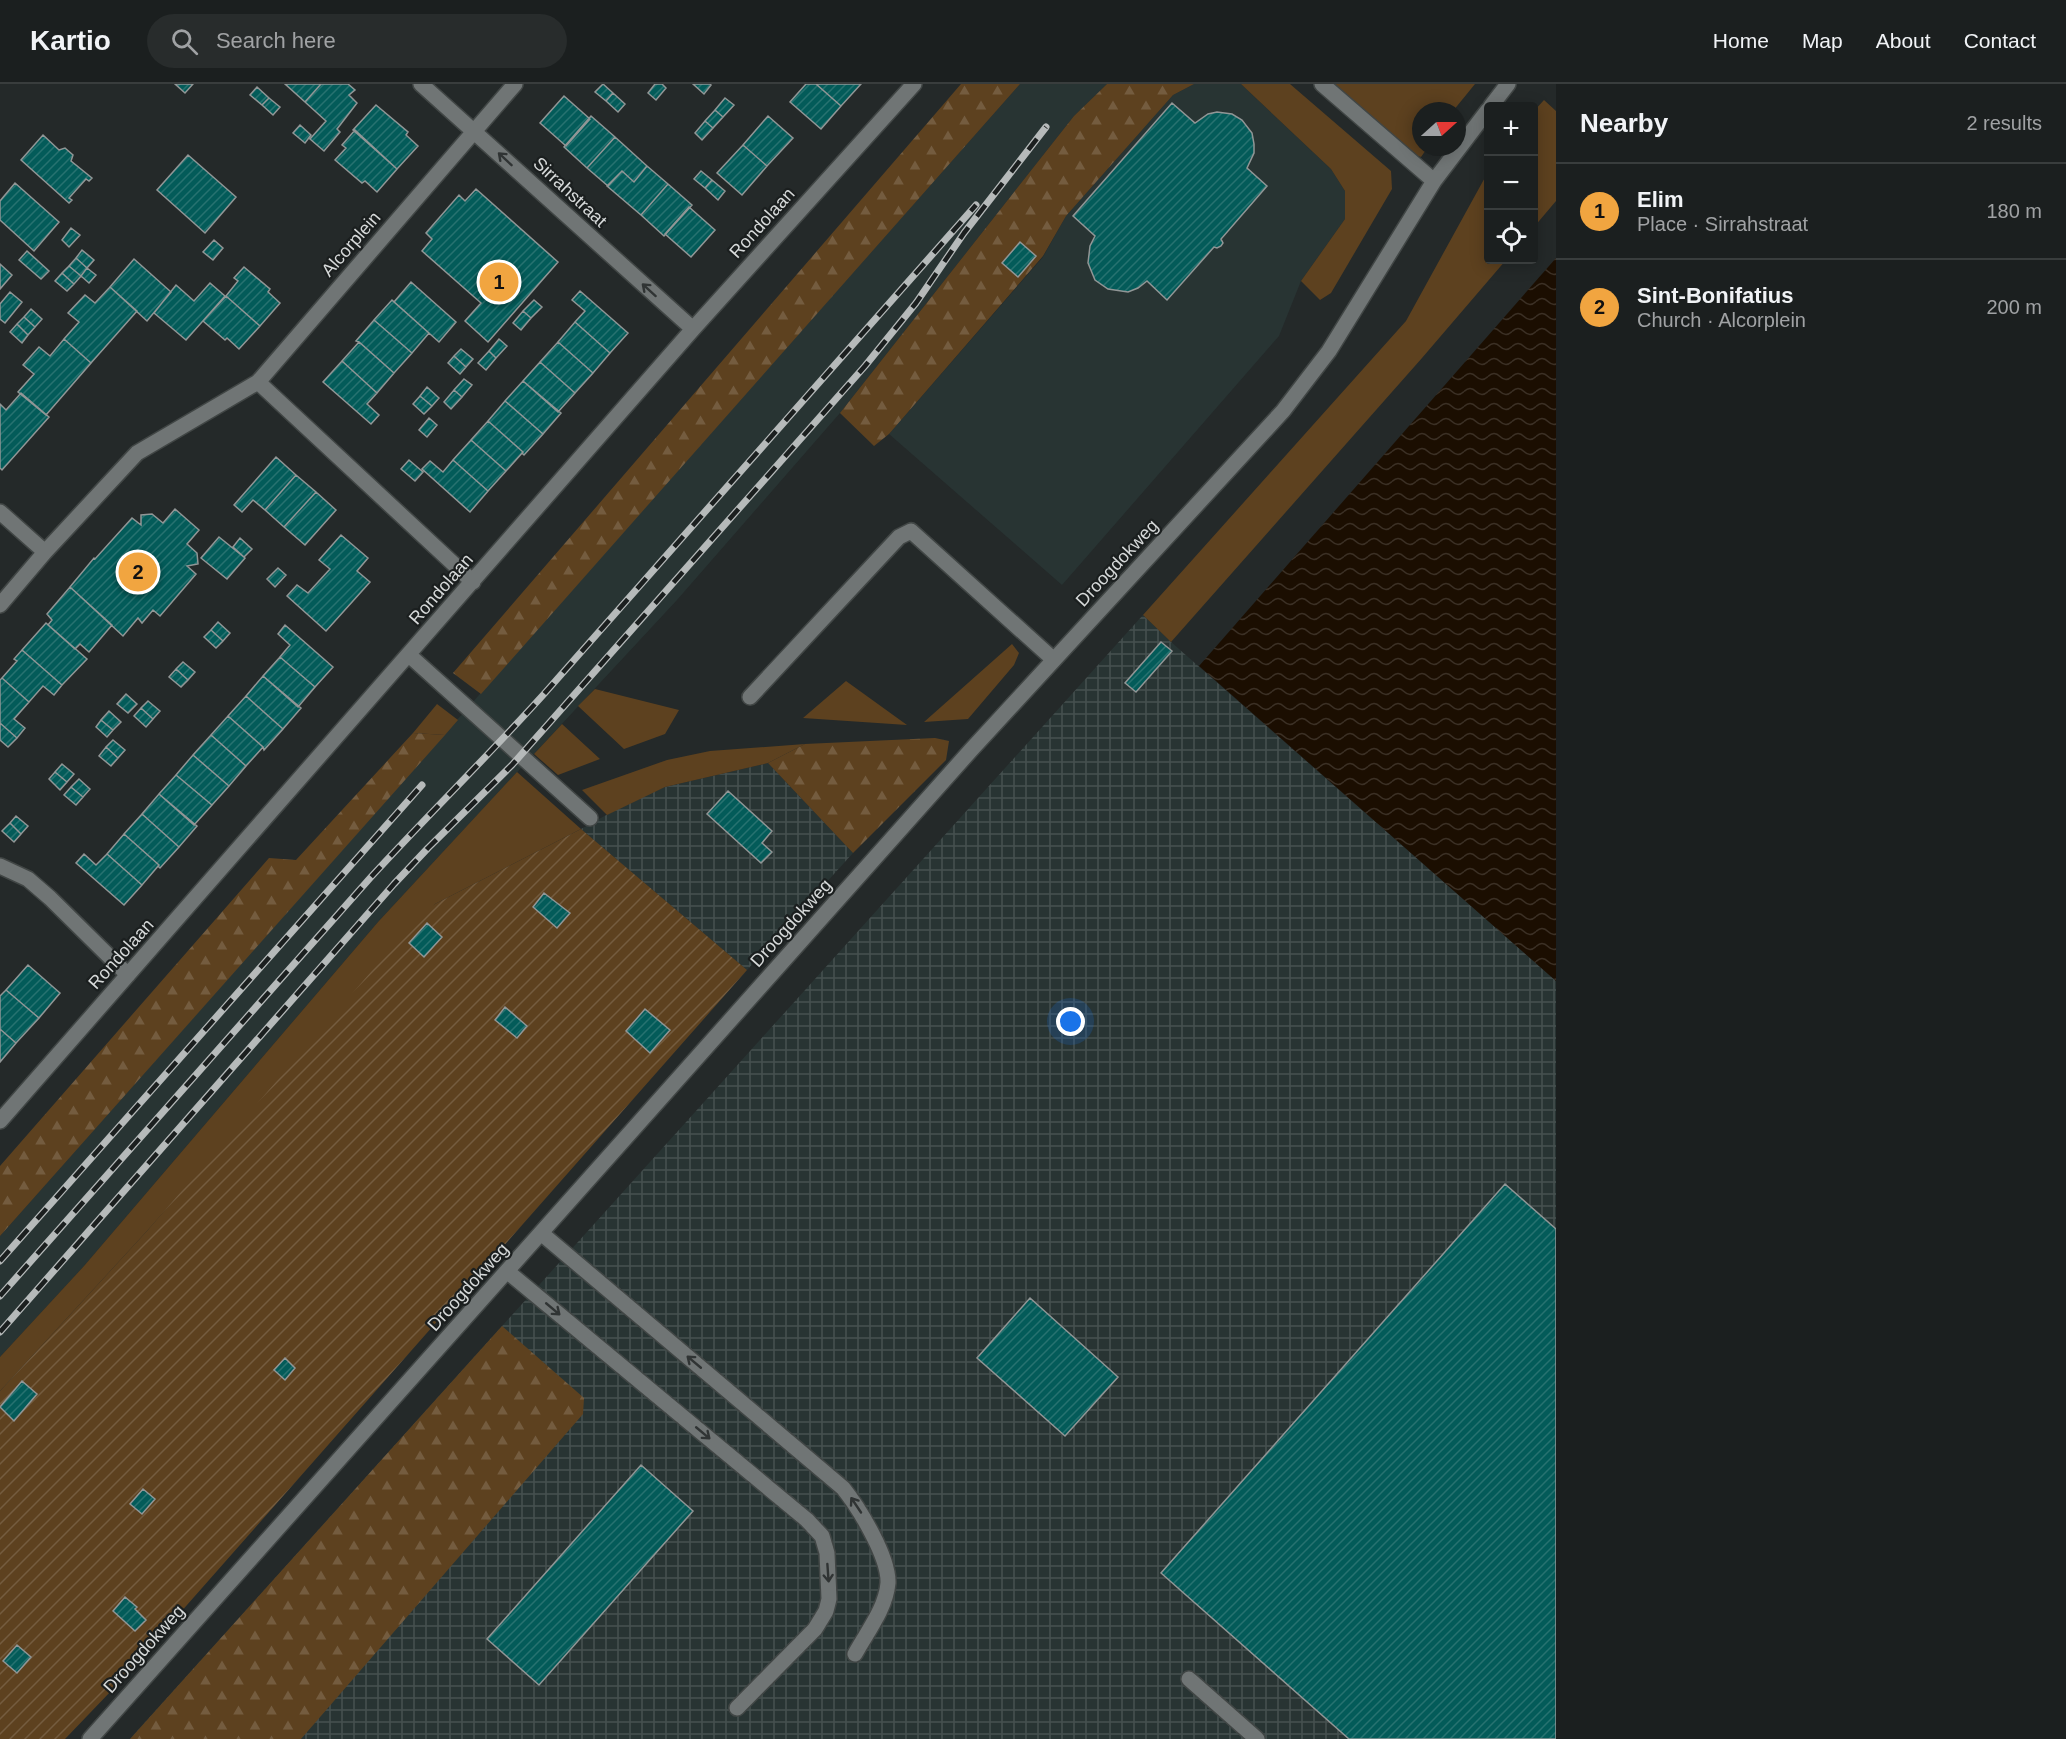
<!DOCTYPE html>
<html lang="en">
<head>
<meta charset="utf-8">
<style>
	body { margin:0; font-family:Arial,sans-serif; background:#282c2c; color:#f1f3f6 }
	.controls { position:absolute; right:18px; top:18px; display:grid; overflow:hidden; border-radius:6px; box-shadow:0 3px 15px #0003 }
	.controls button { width:54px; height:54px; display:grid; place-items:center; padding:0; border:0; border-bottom:2px solid #393d3d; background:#1b1f1f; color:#f1f3f6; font:30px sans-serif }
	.compass { position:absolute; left:1412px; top:18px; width:54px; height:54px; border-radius:50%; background:#1b1f1f; box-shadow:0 3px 15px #0003; rotate:69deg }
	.you { position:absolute; left:1071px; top:938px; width:21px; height:21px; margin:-15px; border:4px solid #fff; border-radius:50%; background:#1a73e8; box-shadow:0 0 0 9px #1a73e833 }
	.badge { display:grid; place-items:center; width:39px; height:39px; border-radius:50%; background:#f1a540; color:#111; font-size:20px; font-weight:700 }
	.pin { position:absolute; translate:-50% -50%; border:3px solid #fff; box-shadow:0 2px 6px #0006 }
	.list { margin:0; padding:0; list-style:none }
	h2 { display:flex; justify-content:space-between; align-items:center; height:78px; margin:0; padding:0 24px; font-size:26px }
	h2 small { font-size:20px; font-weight:400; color:#a0a2a4 }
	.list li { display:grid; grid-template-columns:39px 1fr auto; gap:18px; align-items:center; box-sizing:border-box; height:96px; padding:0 24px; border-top:2px solid #393d3d }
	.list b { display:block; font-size:22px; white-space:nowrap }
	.list p { margin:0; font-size:20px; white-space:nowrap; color:#a0a2a4 }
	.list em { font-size:20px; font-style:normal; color:#a0a2a4 }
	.icon { flex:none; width:33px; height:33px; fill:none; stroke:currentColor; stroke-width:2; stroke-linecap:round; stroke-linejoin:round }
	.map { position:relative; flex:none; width:1556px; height:1655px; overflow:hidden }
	header { display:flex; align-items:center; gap:36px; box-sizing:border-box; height:84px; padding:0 30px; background:#1b1f1f; border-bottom:2px solid #393d3d }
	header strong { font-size:28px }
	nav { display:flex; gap:33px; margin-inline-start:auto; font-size:21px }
	.search { width:420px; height:54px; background:#282c2c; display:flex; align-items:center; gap:15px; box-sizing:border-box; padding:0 21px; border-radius:33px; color:#a0a2a4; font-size:22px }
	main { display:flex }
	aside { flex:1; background:#1b1f1f }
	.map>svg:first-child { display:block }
	.built { fill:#283433 }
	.industrial { fill:url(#industrial-grid) }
	.grass { fill:#5d411f }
	.forest { fill:url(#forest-firs) }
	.garden { fill:url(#garden-furrows) }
	.water { fill:url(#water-waves) }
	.building { fill:url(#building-hatch); stroke:#919696; stroke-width:1.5 }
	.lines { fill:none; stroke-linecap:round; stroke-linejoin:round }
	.minor-casing { stroke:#414645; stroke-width:18 }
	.minor { stroke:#707575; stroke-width:15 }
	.rail-casing { stroke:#b6baba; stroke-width:7 }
	.rail { stroke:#1b1f1f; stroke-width:4.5; stroke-dasharray:14; stroke-linecap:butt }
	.oneway { stroke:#303434 }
	.labels { text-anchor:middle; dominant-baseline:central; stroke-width:4.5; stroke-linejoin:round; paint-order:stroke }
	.street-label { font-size:18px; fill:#d6d9d9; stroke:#1b1f1f }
</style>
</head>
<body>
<header>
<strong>Kartio</strong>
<div class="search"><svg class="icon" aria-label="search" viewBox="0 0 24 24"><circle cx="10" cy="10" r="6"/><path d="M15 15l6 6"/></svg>Search here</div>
<nav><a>Home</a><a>Map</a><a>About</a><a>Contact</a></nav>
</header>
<main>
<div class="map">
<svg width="1556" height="1655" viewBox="0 0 1556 1655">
	<defs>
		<pattern id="industrial-grid" width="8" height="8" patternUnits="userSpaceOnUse" patternTransform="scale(1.5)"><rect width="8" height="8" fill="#283433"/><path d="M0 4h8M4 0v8" fill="none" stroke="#465150"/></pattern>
		<pattern id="forest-firs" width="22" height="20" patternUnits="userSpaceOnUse" patternTransform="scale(1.5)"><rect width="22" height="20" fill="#5d411f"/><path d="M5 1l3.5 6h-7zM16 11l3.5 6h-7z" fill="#745c3f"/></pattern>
		<pattern id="garden-furrows" width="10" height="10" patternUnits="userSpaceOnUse" patternTransform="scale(1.5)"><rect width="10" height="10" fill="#5d411f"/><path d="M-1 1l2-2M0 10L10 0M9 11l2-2" fill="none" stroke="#745c3f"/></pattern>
		<pattern id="water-waves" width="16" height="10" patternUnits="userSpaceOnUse" patternTransform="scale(1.5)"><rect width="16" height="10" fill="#1b0e01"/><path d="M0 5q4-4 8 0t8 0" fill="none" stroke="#3b3025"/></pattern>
		<pattern id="building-hatch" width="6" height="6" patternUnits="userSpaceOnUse" patternTransform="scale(1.5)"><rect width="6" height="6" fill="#035b59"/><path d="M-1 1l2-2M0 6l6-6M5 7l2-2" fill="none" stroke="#277270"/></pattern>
	</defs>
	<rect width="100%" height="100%" fill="#242929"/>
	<path class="built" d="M1020,0h87l-33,32 -234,297 -163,187 -299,322 -294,344 -84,91v-121z
		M1194,0h47l90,85 14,22v28l-44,62 -22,55 -217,249 -173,-151 154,-177 23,-41 107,-121z"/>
	<path class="industrial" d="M1143,531l28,27 385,339v758h-1426z
		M768,679l85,90 -106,117 -166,-141 47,-26 37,-16z"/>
	<path class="grass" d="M1241,0h49l101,87 1,18 -61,104 -11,7 -19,-19 44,-62v-28l-14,-22z
		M1333,0h142l-22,27h-32v36h7l-7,10 -14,-5z
		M1544,16l12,11v90l-22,26v-116z
		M1488,88v88h18l-84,98 -251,284 -28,-27 263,-294z
		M1012,560l7,9 -5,12 -46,54 -44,3z
		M846,597l61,44 -104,-7z
		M595,605l84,21 -14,24 -41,15 -46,-43z
		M437,620l21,16 -13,15 -32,-2z
		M562,640l38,35 -42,16 -24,-21z
		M805,660l-37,19 -103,24 -58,28 -25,-25 85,-30 43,-9z
		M517,688l64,57 -146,75 -288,327 -147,160v-34l84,-91 294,-344z"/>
	<path class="forest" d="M961,0h59l-539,610 -28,-21z
		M1107,0h87l-21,11 -107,121 -23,40 -154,178 -15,12 -34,-33 234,-297z
		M413,649l32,2 -445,501v-70l269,-308 27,2z
		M935,654l14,3 -3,19 -93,93 -85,-90 37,-19z
		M502,1242l82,72 -1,16 -282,325h-171z"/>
	<path class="garden" d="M581,745l166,141 -635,720 -47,49h-65v-348l147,-160 273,-316 15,-11z"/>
	<path class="water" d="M1556,174v723l-357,-315z"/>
	<path class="building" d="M175,0h18l-8,9z
		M285,0h36l-16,18z
		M321,0h27l7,6 -6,5 8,8 -20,26 3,3 -16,19 -14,-12 16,-18 -21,-19z
		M603,0l10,9 -7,8 -11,-9z
		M655,0h7l4,4 -10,12 -8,-7z
		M693,0h17l1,1 -7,9z
		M806,0h10l25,22 -20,23 -31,-27z
		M816,0h45l-20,22z
		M257,3l12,11 -7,7 -12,-10z
		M613,9l12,11 -7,8 -12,-11z
		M564,12l26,23 -24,27 -26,-23z
		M269,14l11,9 -7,8 -11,-10z
		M725,14l9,7 -11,12 -8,-7z
		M1172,19l23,20 13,-9 9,-2 15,2 10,6 10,13 2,11v9l-7,15 20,18 -46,53 2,4 -2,3 -4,2 -3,-1 -47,53 -20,-19 -9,7 -10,4 -20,-3 -13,-9 -7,-17 2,-17 5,-10 -22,-20z
		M376,21l32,27 -2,3 12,11 -21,23 -44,-39z
		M715,26l8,7 -10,11 -8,-7z
		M591,32l24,21 -28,31 -23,-21z
		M768,32l25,22 -26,28 -24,-21z
		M705,37l8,7 -11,12 -7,-7z
		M300,41l11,10 -6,8 -12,-10z
		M355,46l42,39 -20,23 -12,-11 -3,2 -27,-23 11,-12 -4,-3z
		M43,51l16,15 6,-2 8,7 -2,6 21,17 -3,3 -3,-2 -17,19 3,2 -3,3 -48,-43z
		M615,53l32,29 -13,16 -12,-11 -14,15 -21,-18z
		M743,61l24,21 -25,29 -25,-22z
		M188,71l48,42 -31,36 -48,-43z
		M647,82l21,18 -27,31 -34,-29 15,-15 12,11z
		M701,87l11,9 -7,8 -11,-9z
		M712,96l13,11 -7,9 -13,-12z
		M15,99l44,39 -25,29 -34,-31v-19z
		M668,100l24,21 -28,31 -23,-21z
		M476,105l82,73 -70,80 -23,-21 16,-18 -59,-52 10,-12 -6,-6 33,-38 6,6z
		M689,123l26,23 -24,27 -26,-23z
		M71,144l9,7 -11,12 -7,-7z
		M214,156l9,8 -10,12 -10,-8z
		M1020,158l16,14 -18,21 -16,-14z
		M82,166l12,10 -7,8 -11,-10z
		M27,167l22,20 -8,8 -22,-19z
		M76,174l11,10 -6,8 -12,-10z
		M134,175l37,33 -24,29 -37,-34z
		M0,180l12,11 -12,14z
		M69,182l12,10 -7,8 -12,-11z
		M244,183l26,22 -2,3 12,11 -20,23 -34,-30 12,-15 -4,-3z
		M87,184l9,7 -7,8 -8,-7z
		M62,189l12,11 -7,7 -12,-10z
		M411,198l45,40 -17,20 -45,-40z
		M210,199l15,13 -39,44 -32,-27 22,-28 18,16z
		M110,203l27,24 -46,52 -27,-24 15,-17 -11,-9 17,-18 10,8z
		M580,207l48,42 -18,20 -35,-31 10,-11 -13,-11z
		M10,208l12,10 -17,21 -5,-4v-15z
		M226,212l34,30 -21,23 -12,-11 -2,2 -22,-19z
		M392,216l37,33 -17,20 -38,-33z
		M534,216l8,7 -11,11 -8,-7z
		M31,225l11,10 -7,8 -11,-10z
		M523,227l8,7 -10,12 -8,-7z
		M24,233l11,10 -7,8 -11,-11z
		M374,236l38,33 -18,20 -35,-31 -3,-1z
		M575,238l35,31 -17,20 -35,-31z
		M17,240l11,11 -6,8 -12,-11z
		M64,255l27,24 -45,52 -28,-23 16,-18 -11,-9 16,-18 11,9z
		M499,255l8,7 -11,12 -7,-7z
		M359,258l35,31 -17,20 -35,-32z
		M558,258l35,31 -18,20 -35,-31z
		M461,265l12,10 -7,8 -12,-11z
		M489,267l7,7 -10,12 -8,-7z
		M454,272l12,11 -6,7 -12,-11z
		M342,277l35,32 -10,11 12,11 -8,9 -48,-42z
		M540,278l35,31 -17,19 -35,-31z
		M464,295l8,6 -10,12 -8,-7z
		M523,297l38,32 -18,21 -38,-33z
		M427,303l12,11 -7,8 -12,-10z
		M454,306l8,7 -11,12 -7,-7z
		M21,309l28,24 -47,53 -2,-2v-64l6,6z
		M420,312l12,10 -8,8 -11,-10z
		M505,317l38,33 -19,21 -2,-2 1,-1 -35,-31z
		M429,334l8,7 -10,12 -8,-7z
		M488,337l35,31 -17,19 -35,-31z
		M471,356l35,31 -18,20 -35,-31z
		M276,373l20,18 -31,35 -12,-10 -11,12 -8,-7z
		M409,376l14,12 -8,9 -14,-12z
		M453,376l35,31 -18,21 -48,-43 8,-8 13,11z
		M296,391l20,17 -32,35 -19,-17z
		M316,408l20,18 -31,35 -21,-18z
		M175,425l24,21 -12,14 10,9 1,11 -11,2 9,8 -36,42 -7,-6 -11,13 -4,-5 -15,18 -53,-49 24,-29 1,1 37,-41 9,7v-10l11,-1 11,9z
		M341,451l27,23 -11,13 13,11 -44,49 -39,-35 10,-11 11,8 22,-24 -11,-9z
		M219,453l26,21 -18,21 -26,-21z
		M240,454l12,11 -8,8 -11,-10z
		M278,484l8,7 -11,12 -8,-8z
		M70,503l42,38 -23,27 -9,-8 -5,5 -27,-24 4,-5 -5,-6z
		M218,538l12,11 -7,8 -12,-11z
		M46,539l41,36 -25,26 -40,-35z
		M285,541l48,42 -18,20 -35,-30 10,-12 -12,-11z
		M211,546l12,11 -7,7 -12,-11z
		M1161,558l11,9 -36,41 -11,-9z
		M22,566l40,35 -8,10 -11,-9 -14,16 -27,-24 15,-17 -3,-2z
		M280,573l35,30 -17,20 -35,-31z
		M183,578l12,10 -7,8 -12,-11z
		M176,585l12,11 -7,7 -12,-10z
		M263,592l38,32 -18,21 -37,-33z
		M2,594l27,24 -15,17 11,9 -8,10 -17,-15v-43z
		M126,610l11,10 -9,9 -11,-9z
		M246,612l37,33 -19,21 -1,-3 -35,-31z
		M148,617l12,10 -7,8 -12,-11z
		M141,624l12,11 -7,8 -12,-11z
		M109,627l12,11 -8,8 -12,-10z
		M228,632l35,31 -17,19 -35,-31z
		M101,636l12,10 -6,7 -11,-10z
		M0,639l17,15 -9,9 -8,-7z
		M211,651l35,31 -17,20 -36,-31z
		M113,656l12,10 -7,8 -12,-11z
		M106,663l12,11 -7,8 -12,-10z
		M193,671l36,31 -17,19 -36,-30z
		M62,680l12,10 -7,8 -12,-10z
		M55,688l12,10 -7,8 -11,-11z
		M176,691l36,30 -18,20 -35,-31z
		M79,695l11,10 -7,8 -12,-10z
		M71,703l12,10 -7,8 -12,-10z
		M728,707l44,40 -10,12 10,9 -11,11 -54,-49z
		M159,710l38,32 -18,21 -37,-33z
		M142,730l37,33 -19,21 -2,-2 1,-1 -35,-31z
		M16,732l12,10 -7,8 -11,-11z
		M10,739l11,11 -7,8 -12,-11z
		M124,750l35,31 -17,20 -35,-31z
		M84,770l12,11 11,-11 35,31 -18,20 -48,-42z
		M544,809l26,20 -13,15 -24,-21z
		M427,839l15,14 -18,20 -15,-14z
		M28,881l32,28 -21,25 -33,-28z
		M6,906l33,28 -23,25 -16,-14v-33z
		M505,923l22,19 -10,12 -22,-18z
		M645,925l25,21 -20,23 -24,-22z
		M0,945l16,14 -16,19z
		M1505,1100l51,45v510h-207l-188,-166z
		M1030,1214l88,79 -53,59 -88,-78z
		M285,1274l10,10 -10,12 -11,-10z
		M22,1297l15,13 -23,27 -14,-14z
		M641,1381l52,46 -154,174 -52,-46z
		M143,1405l12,10 -13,15 -12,-10z
		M125,1513l12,10 -2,2 11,11 -11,11 -22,-20z
		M17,1561l14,12 -14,16 -14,-12z"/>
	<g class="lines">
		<defs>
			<path id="minor" d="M421,0l272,245
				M1322,0l112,97
				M1491,22l17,-22
				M258,298l215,200
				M0,428l45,40
				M0,521l45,-53 92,-99 121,-71 257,-298
				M409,571l181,163
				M750,613l149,-160 12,-6 143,129
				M0,782l28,13 22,19 78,77
				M0,1037l693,-792 221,-245
				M541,1149l302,255c16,20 46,69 45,95 -2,25 -21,49 -33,71
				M508,1188l299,248 15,16 5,17 2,46 -3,12 -11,18 -78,79
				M1189,1595l68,60
				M90,1655l881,-989 312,-339 46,-60 105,-170 54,-71"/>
		</defs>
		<use href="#minor" class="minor-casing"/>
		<use href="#minor" class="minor"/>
		<defs>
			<path id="rail" d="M0,1177l422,-476
				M0,1212l371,-419c57,-62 117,-121 173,-183l432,-489
				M0,1248l394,-448 34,-36 84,-83 353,-399 51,-63 48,-70 82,-106"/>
		</defs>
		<use href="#rail" class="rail-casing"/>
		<use href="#rail" class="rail"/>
	</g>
	<defs><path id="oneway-shaft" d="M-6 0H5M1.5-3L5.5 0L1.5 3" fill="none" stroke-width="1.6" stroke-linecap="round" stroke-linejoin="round" transform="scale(1.5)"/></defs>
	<g class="oneway">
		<use href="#oneway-shaft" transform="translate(505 75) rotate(-137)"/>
		<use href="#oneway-shaft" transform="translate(649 206) rotate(-138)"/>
		<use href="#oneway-shaft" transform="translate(553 1225) rotate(40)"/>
		<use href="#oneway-shaft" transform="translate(694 1278) rotate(-140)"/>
		<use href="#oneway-shaft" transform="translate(703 1349) rotate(40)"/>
		<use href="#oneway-shaft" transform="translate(856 1421) rotate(-124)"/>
		<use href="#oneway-shaft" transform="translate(828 1489) rotate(86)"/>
	</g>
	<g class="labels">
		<g class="street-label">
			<text transform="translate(570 108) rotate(43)">Sirrahstraat</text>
			<text transform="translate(762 139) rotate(-48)">Rondolaan</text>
			<text transform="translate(351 160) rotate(-49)">Alcorplein</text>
			<text transform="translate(1117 479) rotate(-47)">Droogdokweg</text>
			<text transform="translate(441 505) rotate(-49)">Rondolaan</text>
			<text transform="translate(791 839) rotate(-48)">Droogdokweg</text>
			<text transform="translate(121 870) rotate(-48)">Rondolaan</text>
			<text transform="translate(468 1203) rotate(-48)">Droogdokweg</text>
			<text transform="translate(144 1565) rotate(-48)">Droogdokweg</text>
		</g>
	</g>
</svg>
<div class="controls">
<button>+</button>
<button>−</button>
<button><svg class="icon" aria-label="locate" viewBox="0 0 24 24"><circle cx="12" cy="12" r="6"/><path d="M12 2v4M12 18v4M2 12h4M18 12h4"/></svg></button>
</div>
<svg class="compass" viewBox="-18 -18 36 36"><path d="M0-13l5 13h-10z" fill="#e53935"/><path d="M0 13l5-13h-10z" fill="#a0a2a4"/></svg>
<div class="you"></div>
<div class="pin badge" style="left:499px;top:198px">1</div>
<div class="pin badge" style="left:138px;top:488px">2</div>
</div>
<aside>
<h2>Nearby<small>2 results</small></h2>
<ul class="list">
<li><span class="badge">1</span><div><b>Elim</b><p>Place · Sirrahstraat</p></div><em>180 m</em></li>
<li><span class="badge">2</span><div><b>Sint-Bonifatius</b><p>Church · Alcorplein</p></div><em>200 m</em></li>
</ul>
</aside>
</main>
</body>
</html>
